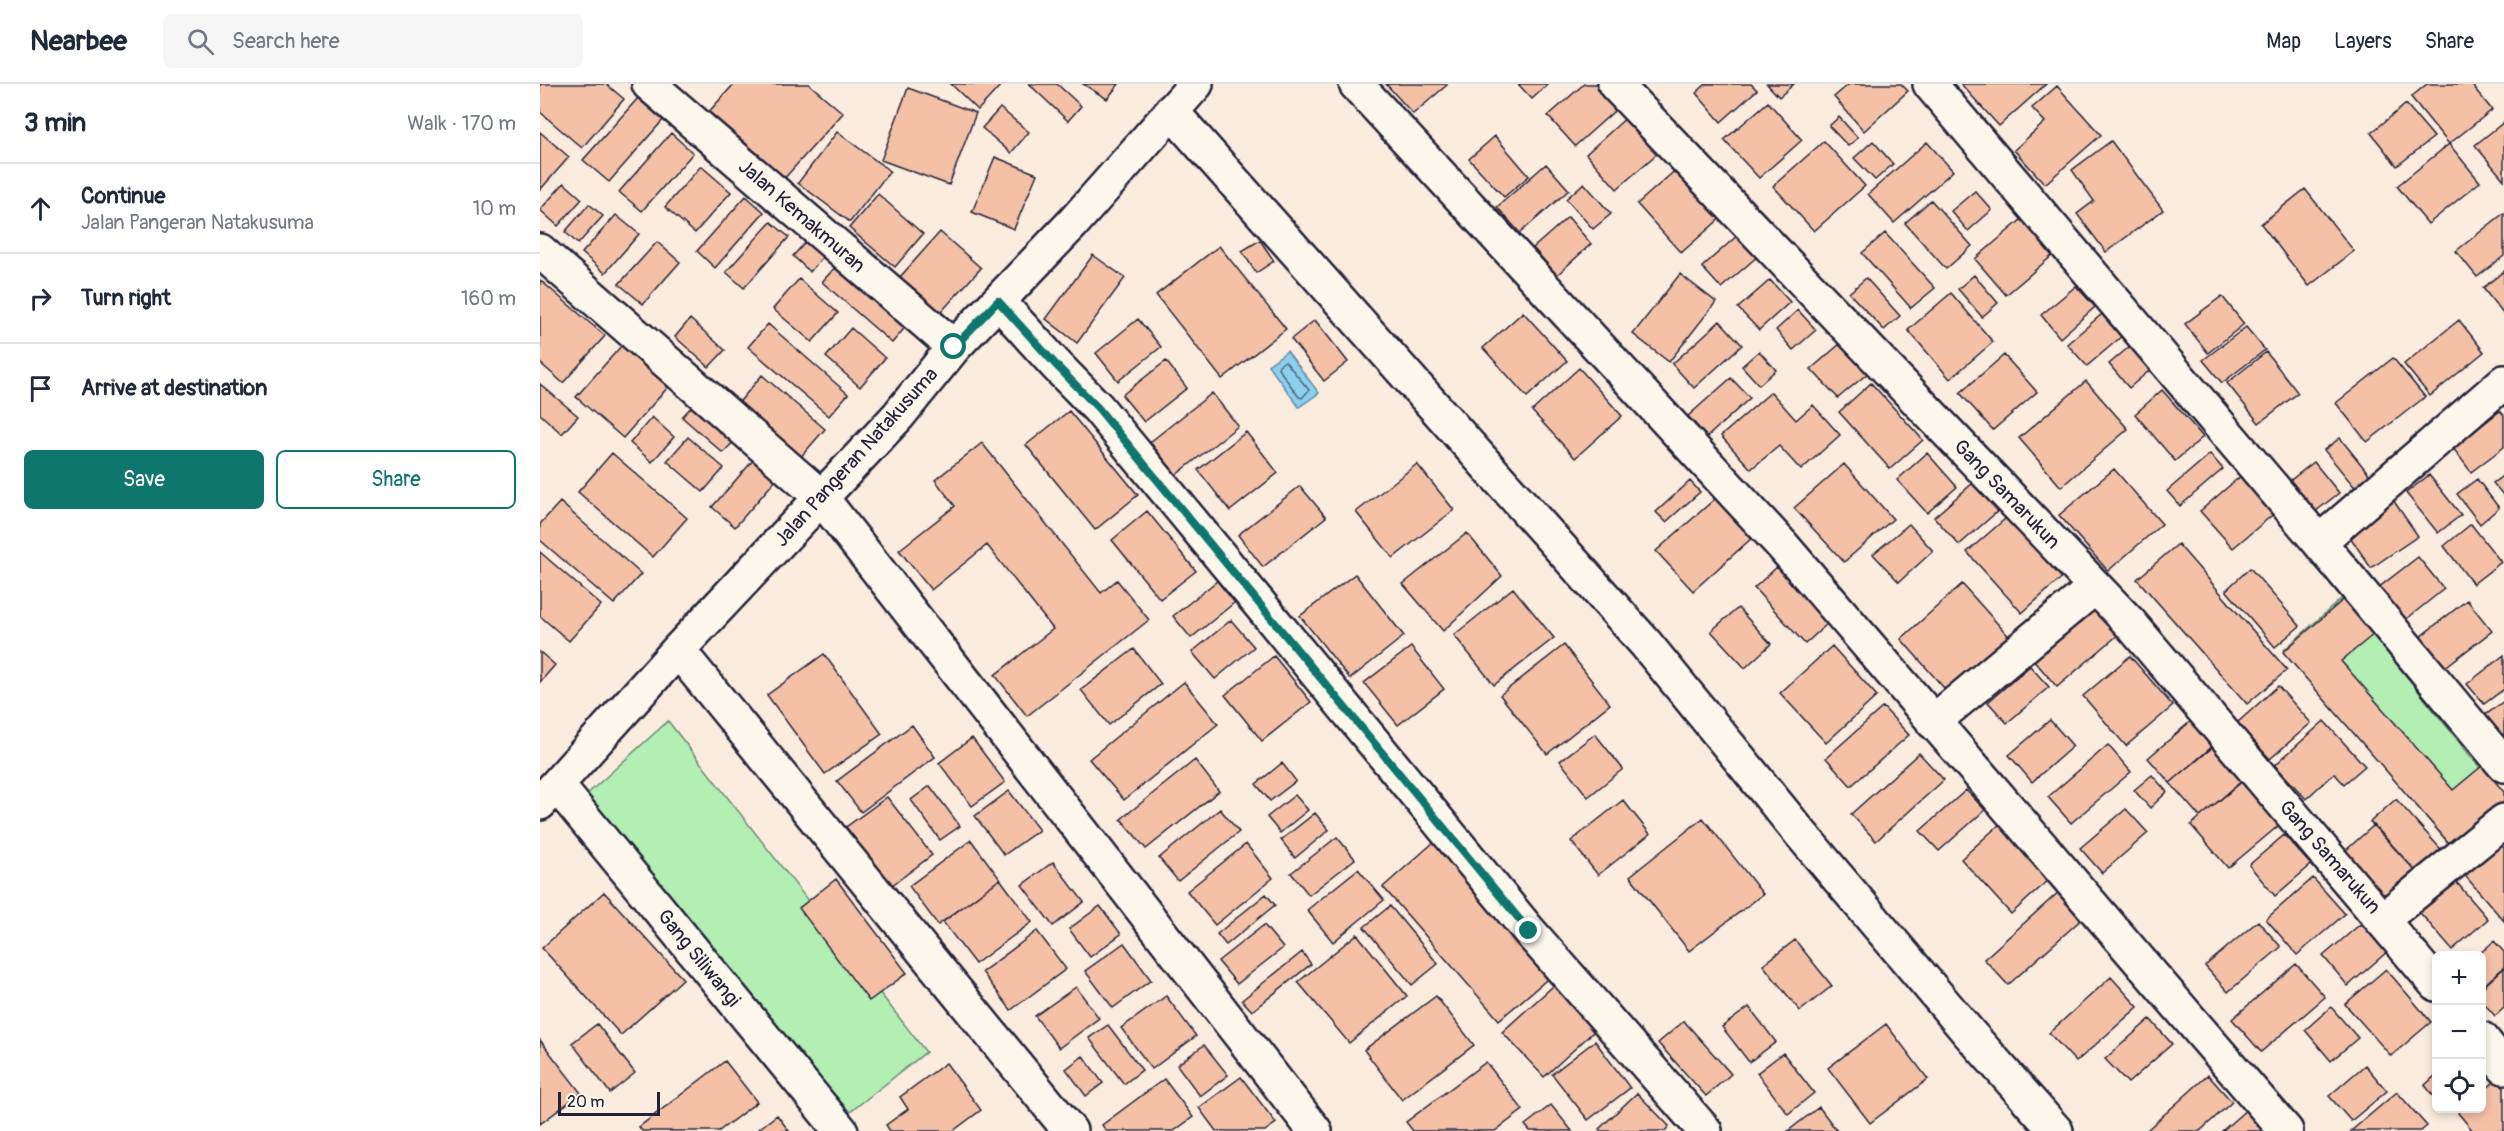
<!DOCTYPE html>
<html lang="en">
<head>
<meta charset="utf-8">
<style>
	body { margin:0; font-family:Pangolin,sans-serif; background:#f6f6f7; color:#1f2937 }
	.controls { position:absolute; right:18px; bottom:18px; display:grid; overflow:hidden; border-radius:9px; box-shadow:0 3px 9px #0003 }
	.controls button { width:54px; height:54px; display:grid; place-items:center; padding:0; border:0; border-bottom:2px solid #e0e1e3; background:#fff; color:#1f2937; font:30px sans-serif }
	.scale { position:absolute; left:18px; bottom:15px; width:102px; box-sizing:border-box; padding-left:6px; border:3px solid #22223b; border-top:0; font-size:16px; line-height:21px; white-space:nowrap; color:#22223b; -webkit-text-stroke:4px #fbf7ec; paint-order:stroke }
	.stop { position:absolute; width:18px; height:18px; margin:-14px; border:4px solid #0f766e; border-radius:50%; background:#fff }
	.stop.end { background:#0f766e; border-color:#fff; box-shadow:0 2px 6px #0008 }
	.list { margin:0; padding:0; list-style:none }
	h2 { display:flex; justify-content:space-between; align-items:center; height:78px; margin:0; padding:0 24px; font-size:26px }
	h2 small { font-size:20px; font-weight:400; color:#747a83 }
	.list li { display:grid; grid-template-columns:39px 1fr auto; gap:18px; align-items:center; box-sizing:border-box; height:90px; padding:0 24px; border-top:2px solid #e0e1e3 }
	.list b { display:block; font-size:22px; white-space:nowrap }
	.list p { margin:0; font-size:20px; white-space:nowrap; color:#747a83 }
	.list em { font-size:20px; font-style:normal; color:#747a83 }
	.actions { display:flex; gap:12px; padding:18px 24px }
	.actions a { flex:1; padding:14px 0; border:2px solid #0f766e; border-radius:9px; text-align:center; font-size:21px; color:#0f766e }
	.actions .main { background:#0f766e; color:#fff }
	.icon { flex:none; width:33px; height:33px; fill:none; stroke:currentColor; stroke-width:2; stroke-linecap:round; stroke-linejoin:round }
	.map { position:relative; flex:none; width:1964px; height:1047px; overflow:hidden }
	header { display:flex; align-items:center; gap:36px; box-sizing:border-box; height:84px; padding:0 30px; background:#fff; border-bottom:2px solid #e0e1e3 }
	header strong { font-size:28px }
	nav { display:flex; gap:33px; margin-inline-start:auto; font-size:21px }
	.search { width:420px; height:54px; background:#f6f6f7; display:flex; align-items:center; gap:15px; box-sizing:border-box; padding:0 21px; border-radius:9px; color:#747a83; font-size:22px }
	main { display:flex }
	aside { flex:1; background:#fff }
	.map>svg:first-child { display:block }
	.green { fill:#b3eeb2; stroke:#6a8876; stroke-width:1.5 }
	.water { fill:#8cd0ed; stroke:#628aa6; stroke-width:1.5 }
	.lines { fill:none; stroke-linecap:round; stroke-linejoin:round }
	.shore { stroke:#4c6882; stroke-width:1.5 }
	.building { fill:#f5c1a6; stroke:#22223b; stroke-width:1.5 }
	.minor-casing { stroke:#22223b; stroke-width:38 }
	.minor { stroke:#fbf7ec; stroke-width:33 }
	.route { stroke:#0f766e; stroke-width:8 }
	.labels { text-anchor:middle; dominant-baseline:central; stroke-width:5; stroke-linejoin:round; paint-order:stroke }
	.street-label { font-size:20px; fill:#22223b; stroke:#fbf7ec }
</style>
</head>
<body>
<header>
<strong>Nearbee</strong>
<div class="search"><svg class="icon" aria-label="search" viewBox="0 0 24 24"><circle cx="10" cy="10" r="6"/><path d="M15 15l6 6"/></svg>Search here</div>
<nav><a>Map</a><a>Layers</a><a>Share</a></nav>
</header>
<main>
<aside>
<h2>3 min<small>Walk · 170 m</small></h2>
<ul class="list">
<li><svg class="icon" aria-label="ahead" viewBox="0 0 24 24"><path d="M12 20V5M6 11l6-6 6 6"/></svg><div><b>Continue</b><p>Jalan Pangeran Natakusuma</p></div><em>10 m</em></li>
<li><svg class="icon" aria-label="right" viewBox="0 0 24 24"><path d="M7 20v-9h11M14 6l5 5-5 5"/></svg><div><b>Turn right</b></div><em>160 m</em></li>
<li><svg class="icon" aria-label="arrive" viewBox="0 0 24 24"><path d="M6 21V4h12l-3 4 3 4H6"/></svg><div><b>Arrive at destination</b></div></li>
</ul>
<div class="actions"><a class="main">Save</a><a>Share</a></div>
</aside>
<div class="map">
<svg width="1964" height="1047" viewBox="0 0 1964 1047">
	<rect width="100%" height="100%" fill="#faecde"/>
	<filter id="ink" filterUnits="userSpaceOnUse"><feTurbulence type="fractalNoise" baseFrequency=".0167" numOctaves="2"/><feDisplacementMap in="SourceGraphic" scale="12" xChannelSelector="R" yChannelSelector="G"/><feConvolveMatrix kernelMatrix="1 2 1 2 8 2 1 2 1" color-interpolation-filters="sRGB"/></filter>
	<g filter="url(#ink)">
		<path class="green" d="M1803,513l161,201 -55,46 -165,-194z
			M128,637l258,331 -76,60 -276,-306z"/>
		<path class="water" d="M747,267l32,42 -20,14 -31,-42z"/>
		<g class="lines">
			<path class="shore" d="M745,277l24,29 -7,8 -3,-1 -21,-29 1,-3z"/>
		</g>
		<path class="building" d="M0,0h66l18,15 -42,49 -42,-36z
			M194,0h75l34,29 -61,68 -76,-66z
			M411,0h51l-24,26z
			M489,0h28l24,22 -13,15z
			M543,0h36l-12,15z
			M846,0h60l1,1 -34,29z
			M978,0h30l-16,15z
			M1044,0h16l20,22 -45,40 -27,-30z
			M1166,0h45l6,6 -36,32 -25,-29z
			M1227,0h27l-15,13z
			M1309,0h52l7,7 -44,40 -30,-34z
			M1421,0h85l-47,42z
			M1887,0h44l21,26 -43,34 -38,-47z
			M1517,2l44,49 -56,49 -31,-34 31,-28 -13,-14z
			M368,4l68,25 -27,72 -68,-25z
			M98,14l25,22 -54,62 -26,-22z
			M1228,18l34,38 -43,38 -35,-38z
			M1866,20l28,33 -37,29 -26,-33z
			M460,24l29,24 -18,21 -29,-25z
			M1089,31l31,36 -43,38 -31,-35z
			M1299,33l19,21 -10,8 -19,-20z
			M1964,38v58l-29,-35z
			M0,48l29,25 -29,33z
			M297,48l53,39 -40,51 -52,-39z
			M131,49l22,20 -51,58 -23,-19z
			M955,52l34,40 -25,21 -35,-38z
			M1284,57l41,45 -51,45 -41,-45z
			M1333,57l20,23 -18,16 -21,-22z
			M1571,57l52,69 -57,42 -29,-38 17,-13 -22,-31z
			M1387,58l26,29 -59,52 -26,-29z
			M1909,60l31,38 -52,42 -31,-38z
			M455,73l42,17 -23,55 -42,-17z
			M1006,80l23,26 -49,43 -23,-26z
			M161,82l30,26 -36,41 -30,-26z
			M1139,83l44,49 -42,37 -44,-49z
			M24,99l18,16 -24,27 -18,-16z
			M1044,99l27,31 -18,15 -27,-30z
			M1765,105l49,62 -45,35 -48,-62z
			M1435,107l17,19 -24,21 -17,-20z
			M338,110l45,40 -28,33 -46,-39z
			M206,112l18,16 -49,56 -18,-17z
			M1391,116l41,46 -26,23 -41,-46z
			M49,120l14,12 -25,28 -13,-12z
			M1964,129v43l-27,21 -21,-26z
			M76,131l23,19 -34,39 -23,-20z
			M1028,133l23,27 -34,31 -24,-27z
			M1482,135l31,36 -47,40 -31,-36z
			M231,138l18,15 -45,51 -18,-16z
			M400,148l41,36 -40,44 -41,-35z
			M274,149l17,14 -21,25 -17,-16z
			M1345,149l50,55 -24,20 -49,-55z
			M1199,150l19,22 -37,32 -19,-21z
			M720,156l14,21 -18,12 -14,-22z
			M117,158l23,20 -37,42 -24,-20z
			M679,162l67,83 -64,50 -66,-84z
			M553,171l32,23 -48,65 -31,-24z
			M298,180l70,60 -16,19 -70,-61z
			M1964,187v44l-21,-27z
			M1140,190l36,28 -47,60 -36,-28z
			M1434,191l24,28 -16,14 -24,-28z
			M1326,194l34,38 -16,14 -35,-37z
			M259,195l39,34 -26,29 -39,-33z
			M0,196l65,56 -42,47 -23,-20z
			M1230,196l20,22 -31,28 -21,-22z
			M1536,202l19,21 -35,31 -19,-23z
			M1411,209l42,49 -43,37 -42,-49z
			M1682,212l22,28 -36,29 -23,-29z
			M1258,226l18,20 -23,20 -17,-20z
			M983,228l44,49 -40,36 -44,-49z
			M1562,230l19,23 -34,29 -20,-22z
			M150,235l35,31 -16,17 -34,-30z
			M598,235l23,28 -43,34 -22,-28z
			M775,236l33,42 -24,19 -33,-42z
			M1919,236l25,32 -54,44 -26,-32z
			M1180,237l22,24 -48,43 -22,-24z
			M228,240l80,70 -19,22 -81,-69z
			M1706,243l19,23 -43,33 -19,-23z
			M311,244l34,30 -25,29 -34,-30z
			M1596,257l21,23 -28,24 -20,-24z
			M1301,259l27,30 -30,25 -27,-29z
			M82,261l47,41 -46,52 -47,-41z
			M1219,267l17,19 -17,15 -17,-19z
			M1726,268l32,41 -39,30 -32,-40z
			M1464,271l33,37 -44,38 -33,-37z
			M1853,274l32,39 -58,45 -31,-39z
			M626,277l21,27 -43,34 -22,-27z
			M1039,284l43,48 -47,42 -43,-47z
			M222,291l63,54 -27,31 -62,-54z
			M1191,294l19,20 -43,39 -19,-21z
			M1546,297l42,48 -67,58 -42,-49z
			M1331,299l52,57 -33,29 -51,-57z
			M0,300l38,32 -16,18 -22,-20z
			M1622,306l41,47 -28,24 -40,-47z
			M1231,308l25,28 17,-15 27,30 -39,35 -22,-24 -28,23 -30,-33z
			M672,309l26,33 -62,49 -26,-33z
			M155,319l41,36 -13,14 -41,-36z
			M529,327l69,84 -43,35 -69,-85z
			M1960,327l4,4v32l-33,25 -18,-24z
			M112,333l22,20 -22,25 -22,-19z
			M706,348l32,41 -48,38 -32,-41z
			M148,353l36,31 -21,24 -36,-31z
			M1800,354l32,40 -15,12 -33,-40z
			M442,359l119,150 16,-13 32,40 -122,96 -32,-41 58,-46 -66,-84 -56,45 -32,-40 56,-44 -20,-26z
			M72,369l75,65 -34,39 -75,-65z
			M1387,369l30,34 -30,26 -30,-33z
			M1670,370l13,15 -43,37 -13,-15z
			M217,372l23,19 -45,52 -23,-20z
			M1774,378l25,31 -28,22 -24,-32z
			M877,380l37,46 -61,48 -37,-46z
			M1304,380l49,55 -49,43 -50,-54z
			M1574,385l48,55 -54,47 -49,-56z
			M1703,390l33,38 -43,36 -33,-37z
			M1889,391l32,40 -23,18 -32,-40z
			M1964,391v21l-11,-13z
			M1937,395l22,29 -19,16 -23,-30z
			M1150,397l10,11 -34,30 -10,-10z
			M1433,399l25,28 -39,34 -25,-28z
			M760,402l26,31 -63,50 -25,-32z
			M1177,413l36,40 -60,54 -37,-40z
			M1851,413l27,39 -47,32 -27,-40z
			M20,418l81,72 -27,30 -74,-64v-16z
			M607,427l49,60 -36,28 -48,-59z
			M1473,428l54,61 -45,40 -55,-61z
			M1369,440l24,27 -34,31 -26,-28z
			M1931,440l30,38 -28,22 -29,-38z
			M927,449l35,43 -59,55 -40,-47z
			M1638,460l109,126 -40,34 -110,-125z
			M0,468l61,53 -32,36 -29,-25z
			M1878,473l26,32 -40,32 -26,-33z
			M1237,483l51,56 -23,21 -51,-56z
			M1710,484l50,58 -25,21 -49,-57z
			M815,490l49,62 -54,43 -50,-63z
			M682,493l17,22 -48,39 -18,-22z
			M1422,500l51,57 -62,55 -50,-57z
			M973,504l41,50 -60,47 -40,-50z
			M1804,515l30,35 -33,27 112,129 29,-24 22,26v16l-49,42 -172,-198z
			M1927,516l25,31 -48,37 -24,-31z
			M1553,522l25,29 -61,52 -25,-29z
			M1198,524l33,36 -26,24 -34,-37z
			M691,536l23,27 -39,32 -23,-27z
			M1024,561l46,59 -63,50 -47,-59z
			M1292,562l45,50 -51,47 -46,-50z
			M871,563l33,42 -46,36 -34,-42z
			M594,565l27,35 -52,41 -28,-35z
			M0,568l15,13 -15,17z
			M284,570l58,80 -57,40 -58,-79z
			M1964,571v34l-20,15 -17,-20z
			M734,572l37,46 -49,39 -37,-46z
			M1590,572l43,50 -47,40 -43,-50z
			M1490,582l19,21 -42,36 -19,-21z
			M644,598l34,42 -94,76 -35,-41z
			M1738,602l33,37 -41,36 -33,-36z
			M1964,617v37l-3,2 -18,-23z
			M1343,623l26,28 -58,51 -25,-28z
			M1510,636l23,26 -41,36 -23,-27z
			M1651,637l22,26 -43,36 -22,-25z
			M1784,637l41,45 -21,18 -10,-11 -28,26 -31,-34z
			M372,641l23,32 -74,55 -24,-31z
			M1055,650l28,35 -35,28 -28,-36z
			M432,654l33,44 -33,24 -33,-43z
			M1568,661l23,27 -60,51 -23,-26z
			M1674,661l30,35 -44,37 -30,-34z
			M1379,669l25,27 -68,61 -25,-27z
			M655,676l24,31 -73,58 -25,-30z
			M742,679l14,18 -26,20 -14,-17z
			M1612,691l15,17 -17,16 -16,-18z
			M1705,694l38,44 -55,46 -37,-43z
			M390,702l30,40 -20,14 -29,-40z
			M1426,706l19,20 -46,41 -19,-20z
			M469,707l30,39 -35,25 -29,-39z
			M755,711l13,15 -28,23 -13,-16z
			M347,713l45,58 -41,31 -45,-59z
			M1856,715l50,56 -25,22 -51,-55z
			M1083,716l27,34 -52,41 -27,-34z
			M680,725l19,23 -61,49 -19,-23z
			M1586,725l22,24 -46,40 -22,-25z
			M775,729l14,17 -34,28 -14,-18z
			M1163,734l60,76 -74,57 -59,-75z
			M1460,740l50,55 -39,35 -50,-55z
			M1834,741l47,52 -30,26 -46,-52z
			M1744,751l27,30 -36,31 -26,-31z
			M797,753l18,22 -46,36 -18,-22z
			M431,756l29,39 -62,46 -29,-39z
			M1958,757l6,7v73l-42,-49z
			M894,758l117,134 -52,44 -116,-133z
			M706,760l27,34 -58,47 -28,-34z
			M513,778l31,40 -31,24 -31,-41z
			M818,785l26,31 -51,42 -26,-32z
			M1912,793l36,42 -36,31 -36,-42z
			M1773,794l32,36 -48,41 -31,-36z
			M296,795l71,94 -38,28 -70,-93z
			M460,795l32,43 -57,42 -32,-42z
			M1520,807l24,26 -76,68 -24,-26z
			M64,808l79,87 -62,56 -79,-87z
			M726,810l9,11 -49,40 -9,-11z
			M560,822l21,28 -31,23 -21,-28z
			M850,822l48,58 -26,21 -48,-58z
			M1831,831l25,29 -48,42 -25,-30z
			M1718,837l23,26 -53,45 -23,-26z
			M724,841l19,23 -46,36 -19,-23z
			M497,847l29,38 -55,41 -29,-38z
			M817,850l50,62 -58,47 -51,-61z
			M1255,856l37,46 -32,25 -37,-46z
			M1954,857l10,11v15l-22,20v-31h-5z
			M584,859l27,37 -38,28 -28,-37z
			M762,868l9,12 -59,47 -10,-11z
			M1756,880l29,33 -64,55 -29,-33z
			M1964,884v40l-9,8 -13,-15v-13z
			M1846,885l45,53 -40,34 -46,-52z
			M1571,893l27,30 -62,55 -27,-29z
			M1022,894l41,45 -59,54 -42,-45z
			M536,903l23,31 -40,30 -24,-32z
			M626,912l30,40 -44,33 -31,-41z
			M896,912l38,49 -72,55 -38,-50z
			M1209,923l27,35 -27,20 -27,-35z
			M1791,923l27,31 -27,23 -26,-31z
			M1610,935l22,25 -44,39 -23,-24z
			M1144,937l47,53 -25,22 -48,-53z
			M57,940l38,49 -25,20 -38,-50z
			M1346,940l42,55 -58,44 -42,-55z
			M568,941l34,45 -18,14 -35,-46z
			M0,956l41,53 -41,31z
			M1055,957l35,47 -42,32 -36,-46z
			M664,961l24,30 -28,21 -23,-31z
			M1243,969l31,40 -26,21 -31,-41z
			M543,972l20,27 -17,13 -20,-27z
			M185,977l32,41 -38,29h-77l-3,-4z
			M946,978l37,48 -28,21h-82l-7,-9z
			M406,979l35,47 -28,21h-63l-4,-6 22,-16 -8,-12z
			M1825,981l22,26 -36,30 -22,-25z
			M1668,991l24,27 -32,29h-54z
			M1896,991v25l-11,-15z
			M701,993l35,46 -11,8h-49l-17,-23z
			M624,995l29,38 -19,14h-68l-4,-6z
			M1957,995l7,8v44h-31l-15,-18 5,-5h19v-15z
			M1857,1008l30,34 -6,5h-70z
			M1097,1009l32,33 -4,5h-64l-2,-2z
			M1011,1021l21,26h-42l-5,-6z
			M1279,1023l18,24h-49z
			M1707,1025l19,22h-44z
			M237,1031l12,16h-33z"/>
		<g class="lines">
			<defs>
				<path id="minor" d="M109,0l305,263
					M816,0l426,461 504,586
					M1075,0l515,539 306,361
					M1390,0l389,458 185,-160
					M631,27l475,533 150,184 173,205 87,98
					M0,167l280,245 495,635
					M458,217l58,64 42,43 431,523 176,200
					M1779,458l185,223
					M138,566l392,481
					M1393,638l162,-135
					M17,701l284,346
					M0,719l138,-153 220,-234 56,-69 119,-124 123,-139
					M1843,835l121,-98
					M1942,955l22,28"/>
			</defs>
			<use href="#minor" class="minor-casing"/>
			<use href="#minor" class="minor"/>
		</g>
	</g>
	<g class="lines" filter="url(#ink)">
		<path class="route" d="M414,263l44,-46 58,64 42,43 431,523"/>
	</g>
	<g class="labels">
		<g class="street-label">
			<text transform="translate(262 132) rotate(41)">Jalan Kemakmuran</text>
			<text transform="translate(316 373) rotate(-48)">Jalan Pangeran Natakusuma</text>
			<text transform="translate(1467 410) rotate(46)">Gang Samarukun</text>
			<text transform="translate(1790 773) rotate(49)">Gang Samarukun</text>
			<text transform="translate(159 874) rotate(51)">Gang Siliwangi</text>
		</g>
	</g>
</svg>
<div class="controls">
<button>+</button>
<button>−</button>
<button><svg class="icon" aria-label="locate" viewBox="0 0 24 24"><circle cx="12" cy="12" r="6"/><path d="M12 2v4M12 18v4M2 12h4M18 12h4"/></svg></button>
</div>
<div class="scale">20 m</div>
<div class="stop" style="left:414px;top:263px"></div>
<div class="stop end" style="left:989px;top:847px"></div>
</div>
</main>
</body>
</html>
